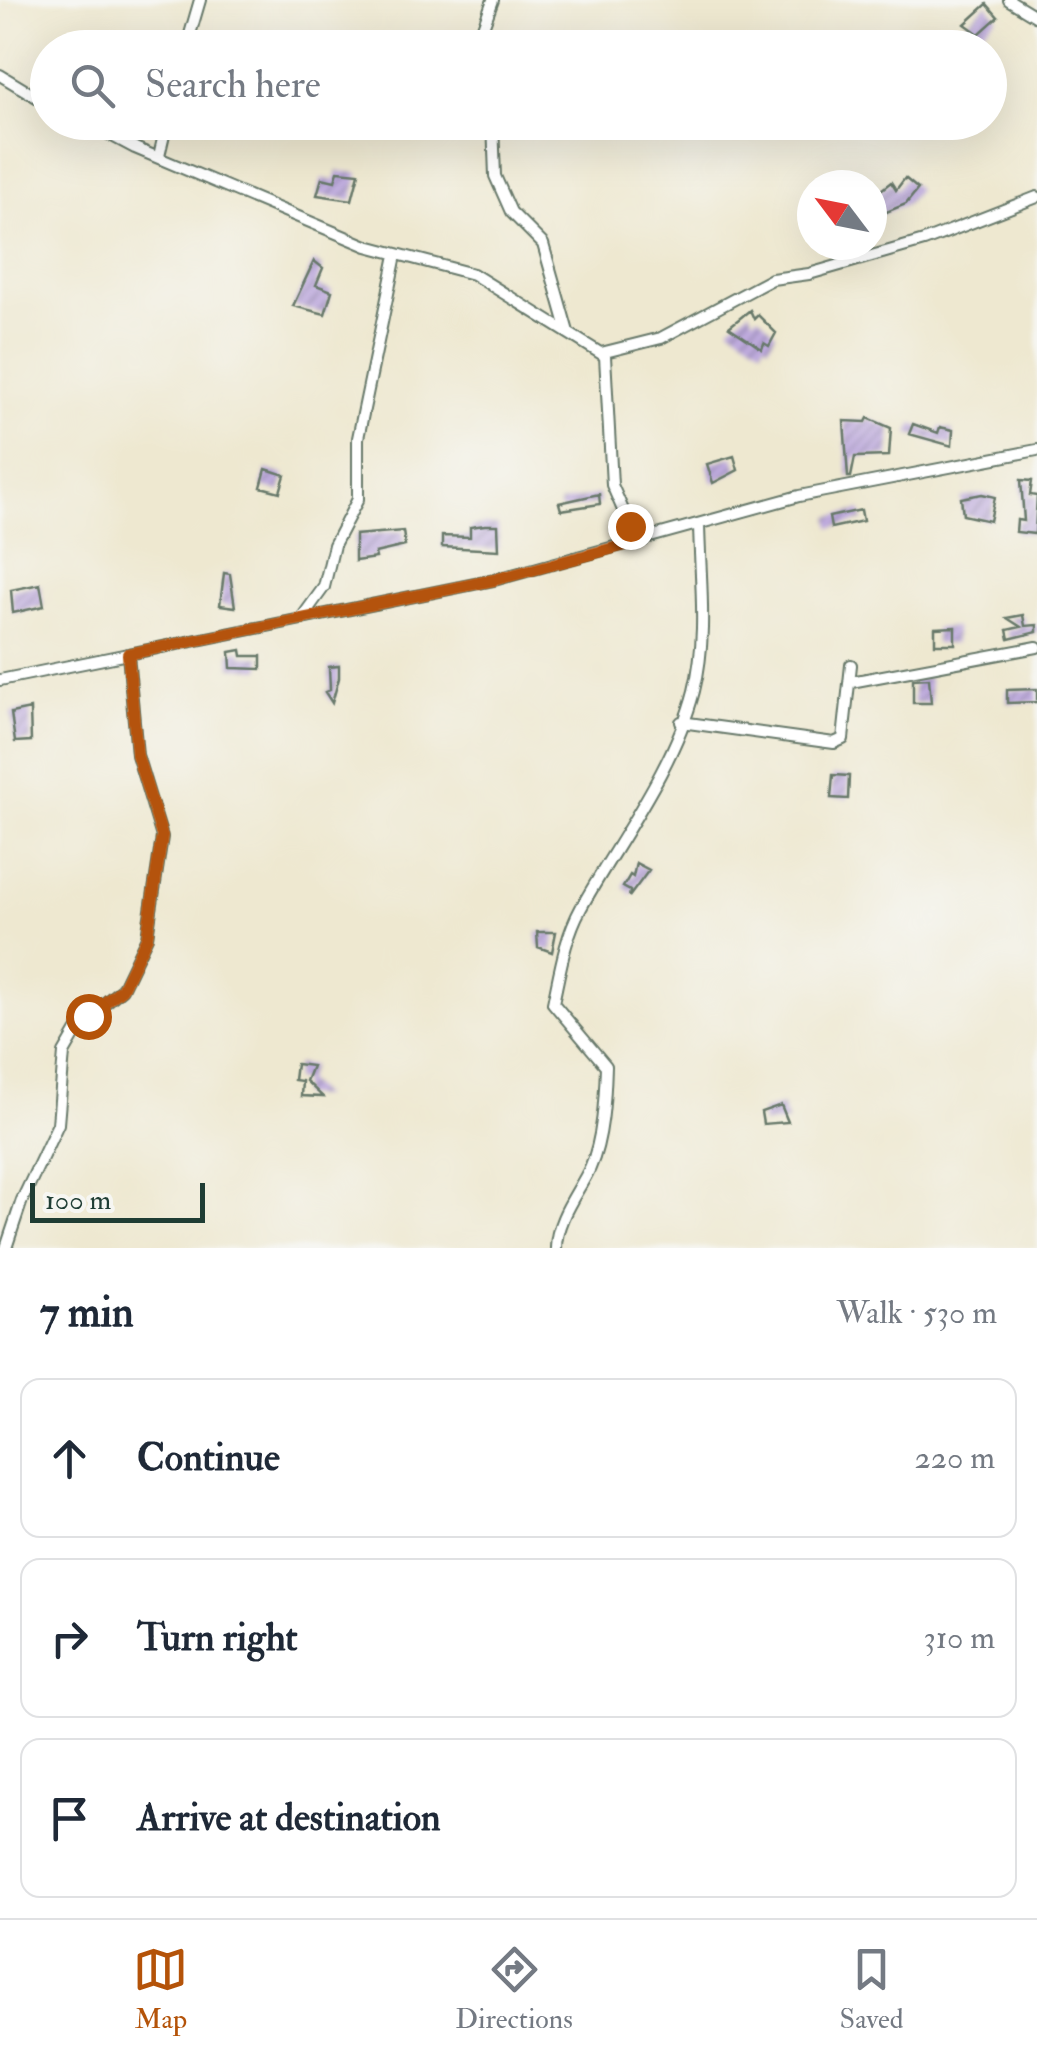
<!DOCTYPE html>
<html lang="en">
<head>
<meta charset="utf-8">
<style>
	body { margin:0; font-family:"IM FELL Double Pica",serif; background:#f6f6f7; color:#1f2937 }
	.compass { position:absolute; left:797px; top:170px; width:90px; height:90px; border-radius:50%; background:#fff; box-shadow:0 10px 40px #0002; rotate:302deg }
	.scale { position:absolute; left:30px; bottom:25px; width:175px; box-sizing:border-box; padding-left:10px; border:5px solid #1f3d34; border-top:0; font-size:28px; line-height:35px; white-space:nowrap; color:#1f3d34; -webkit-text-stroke:8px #f6f6f2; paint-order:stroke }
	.stop { position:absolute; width:30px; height:30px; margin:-22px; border:8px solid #b45309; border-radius:50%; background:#fff }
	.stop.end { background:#b45309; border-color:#fff; box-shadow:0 2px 10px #0008 }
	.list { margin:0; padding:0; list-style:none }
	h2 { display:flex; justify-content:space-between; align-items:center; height:130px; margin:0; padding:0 40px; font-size:42px }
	h2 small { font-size:32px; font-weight:400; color:#747a83 }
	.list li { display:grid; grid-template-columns:65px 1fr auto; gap:30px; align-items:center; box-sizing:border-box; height:160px; margin:0 20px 20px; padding:0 20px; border:2px solid #e0e1e3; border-radius:20px }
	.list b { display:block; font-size:38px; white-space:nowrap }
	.list em { font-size:32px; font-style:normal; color:#747a83 }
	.icon { flex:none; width:55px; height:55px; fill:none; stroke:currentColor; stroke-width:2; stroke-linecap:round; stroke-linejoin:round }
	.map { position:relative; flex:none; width:1037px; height:1248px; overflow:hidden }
	.search { position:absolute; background:#fff; box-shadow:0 10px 40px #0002; left:30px; right:30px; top:30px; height:110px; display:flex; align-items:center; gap:25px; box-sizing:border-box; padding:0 35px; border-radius:55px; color:#747a83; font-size:38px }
	.sheet { height:670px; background:#fff }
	nav { display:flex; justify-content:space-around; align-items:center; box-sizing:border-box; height:140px; border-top:2px solid #e0e1e3; background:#fff; font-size:28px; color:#747a83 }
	nav a { display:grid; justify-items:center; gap:5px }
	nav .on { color:#b45309 }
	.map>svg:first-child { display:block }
	.building { fill:url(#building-hatch) }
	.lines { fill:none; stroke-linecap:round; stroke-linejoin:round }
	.minor-casing { stroke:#67796b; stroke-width:14 }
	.minor { stroke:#fff; stroke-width:10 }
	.route { stroke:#b45309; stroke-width:12 }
</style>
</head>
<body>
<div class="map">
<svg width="1037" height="1248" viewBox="0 0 1037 1248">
	<defs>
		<pattern id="building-hatch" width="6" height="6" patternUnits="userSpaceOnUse" patternTransform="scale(2.5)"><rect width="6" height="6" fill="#beaadd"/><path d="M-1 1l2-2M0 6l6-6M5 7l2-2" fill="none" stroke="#9a8cb4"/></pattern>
	</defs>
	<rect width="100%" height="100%" fill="#f6f6f2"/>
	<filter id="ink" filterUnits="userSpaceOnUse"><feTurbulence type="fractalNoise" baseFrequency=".01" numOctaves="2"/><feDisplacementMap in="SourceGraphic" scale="20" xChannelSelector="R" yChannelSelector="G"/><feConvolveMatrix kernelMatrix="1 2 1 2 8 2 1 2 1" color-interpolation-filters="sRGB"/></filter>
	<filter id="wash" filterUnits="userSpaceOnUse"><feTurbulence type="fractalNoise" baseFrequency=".0048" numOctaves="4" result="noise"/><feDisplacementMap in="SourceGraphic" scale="40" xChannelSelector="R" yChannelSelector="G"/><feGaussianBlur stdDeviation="2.25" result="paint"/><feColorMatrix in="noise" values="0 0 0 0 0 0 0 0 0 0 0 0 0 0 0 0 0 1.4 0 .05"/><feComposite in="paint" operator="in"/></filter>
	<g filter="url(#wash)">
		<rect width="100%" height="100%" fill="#eee8d0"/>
		<g id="blocks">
			<path class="building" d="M987,4l11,13 -19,17 -14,-10z
				M338,171l21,2 -7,27 -35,-5 5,-17 13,3z
				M905,178l13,11 -12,15 -34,14v-21l19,-15 5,8z
				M314,261l9,7 -7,17 16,6 -7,23 -32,-8z
				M750,310l4,9 4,-4 18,18 -7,13 -5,-3 -2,6 -33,-22z
				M868,418l23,10 -2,28 -34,1 -4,20h-3l-4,-56 22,1z
				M913,424l25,9 2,-6 13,3 -1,16 -43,-12z
				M734,456l4,14 -25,13 -6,-19z
				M266,469l19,6 -5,17 -19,-5z
				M1021,480l11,1 -2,14 7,1 -2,38 -19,-2 1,-12 7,1z
				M599,494l1,10 -39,6 -2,-7z
				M982,494l13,3 -5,24 -27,-6 -2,-17z
				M861,510l2,11 -32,7 -2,-11z
				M485,525h13l1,25 -57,-3v-11l28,1v-10z
				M403,531l2,15 -30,7 1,5 -21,3v-26z
				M224,573l6,1 5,33 -15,-2z
				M40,584l4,22 -31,7 -2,-23z
				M1023,615l2,11 12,-1v7l-28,7 -2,-9 14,-3 -14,-9z
				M955,627v17h-20v-16z
				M241,650l1,6h19v13l-30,-1 -1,-16z
				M339,666v12l-7,25 -7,-11 5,-2 -1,-23z
				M929,678l2,25h-18v-24z
				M1037,689v13l-30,1v-13z
				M30,709l1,32 -16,1 -4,-29z
				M833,775l16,1 -1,23 -17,-1z
				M636,863l13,7 -20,27 1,-6 -7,-4 7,-12 3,2z
				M537,932h19l-4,20 -14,-5z
				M296,1064l16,2 -6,15 17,16 -22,-1 1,-15 -8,-1z
				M781,1105l7,17 -25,2 -2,-12z"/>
		</g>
	</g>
	<g filter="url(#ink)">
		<use href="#blocks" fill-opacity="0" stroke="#67796b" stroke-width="2.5"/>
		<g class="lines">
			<defs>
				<path id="minor" d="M1009,0l28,17
					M186,48l14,-48
					M483,48l-1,-18 11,-30
					M0,75l48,29
					M86,122l49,26 232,98 106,28 132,82 7,129 18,41 14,14
					M493,122l2,54 16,36 32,32 25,88
					M159,156l8,-34
					M601,353l60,-15 111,-59 37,-5 115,-33 113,-44
					M303,616l21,-29 10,-42 24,-46v-61l38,-183
					M0,680l494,-100 305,-84 238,-46
					M851,682l186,-35
					M681,722l153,21 9,-4 8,-74
					M6,1248l16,-48 36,-76 6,-71 18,-31 40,-33 25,-52 15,-100 -25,-82 -9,-101
					M556,1248c0,-29 22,-55 34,-80 13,-29 15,-71 16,-102l-53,-63c7,-32 12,-66 28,-95 38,-68 93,-140 113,-217 14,-56 6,-110 5,-167"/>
			</defs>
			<use href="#minor" class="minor-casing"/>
			<use href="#minor" class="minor"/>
		</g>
	</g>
	<g class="lines" filter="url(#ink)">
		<path class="route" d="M88,1016l34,-27 25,-52 15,-101 -25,-81 -9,-101 366,-74 150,-40 -14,-14"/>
	</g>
</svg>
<svg class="compass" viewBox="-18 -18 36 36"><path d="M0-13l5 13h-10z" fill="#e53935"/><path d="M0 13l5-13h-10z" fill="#747a83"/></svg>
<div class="scale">100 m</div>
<div class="stop" style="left:88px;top:1016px"></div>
<div class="stop end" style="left:630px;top:526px"></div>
<div class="search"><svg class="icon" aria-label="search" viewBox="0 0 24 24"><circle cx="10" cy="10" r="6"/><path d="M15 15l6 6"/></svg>Search here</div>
</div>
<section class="sheet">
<h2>7 min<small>Walk · 530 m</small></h2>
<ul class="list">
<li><svg class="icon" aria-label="ahead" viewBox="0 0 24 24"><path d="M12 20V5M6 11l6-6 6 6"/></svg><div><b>Continue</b></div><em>220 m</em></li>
<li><svg class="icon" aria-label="right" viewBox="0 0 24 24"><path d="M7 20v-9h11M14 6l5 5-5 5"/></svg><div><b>Turn right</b></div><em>310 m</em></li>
<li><svg class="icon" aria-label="arrive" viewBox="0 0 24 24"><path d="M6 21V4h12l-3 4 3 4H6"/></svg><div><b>Arrive at destination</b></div></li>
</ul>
</section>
<nav>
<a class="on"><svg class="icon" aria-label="map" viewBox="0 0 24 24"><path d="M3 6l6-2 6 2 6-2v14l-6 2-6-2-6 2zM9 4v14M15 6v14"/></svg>Map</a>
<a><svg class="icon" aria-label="directions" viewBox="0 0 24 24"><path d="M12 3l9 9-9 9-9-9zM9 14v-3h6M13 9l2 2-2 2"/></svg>Directions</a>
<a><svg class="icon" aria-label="saved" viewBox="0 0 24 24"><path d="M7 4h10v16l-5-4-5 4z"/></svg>Saved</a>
</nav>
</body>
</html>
